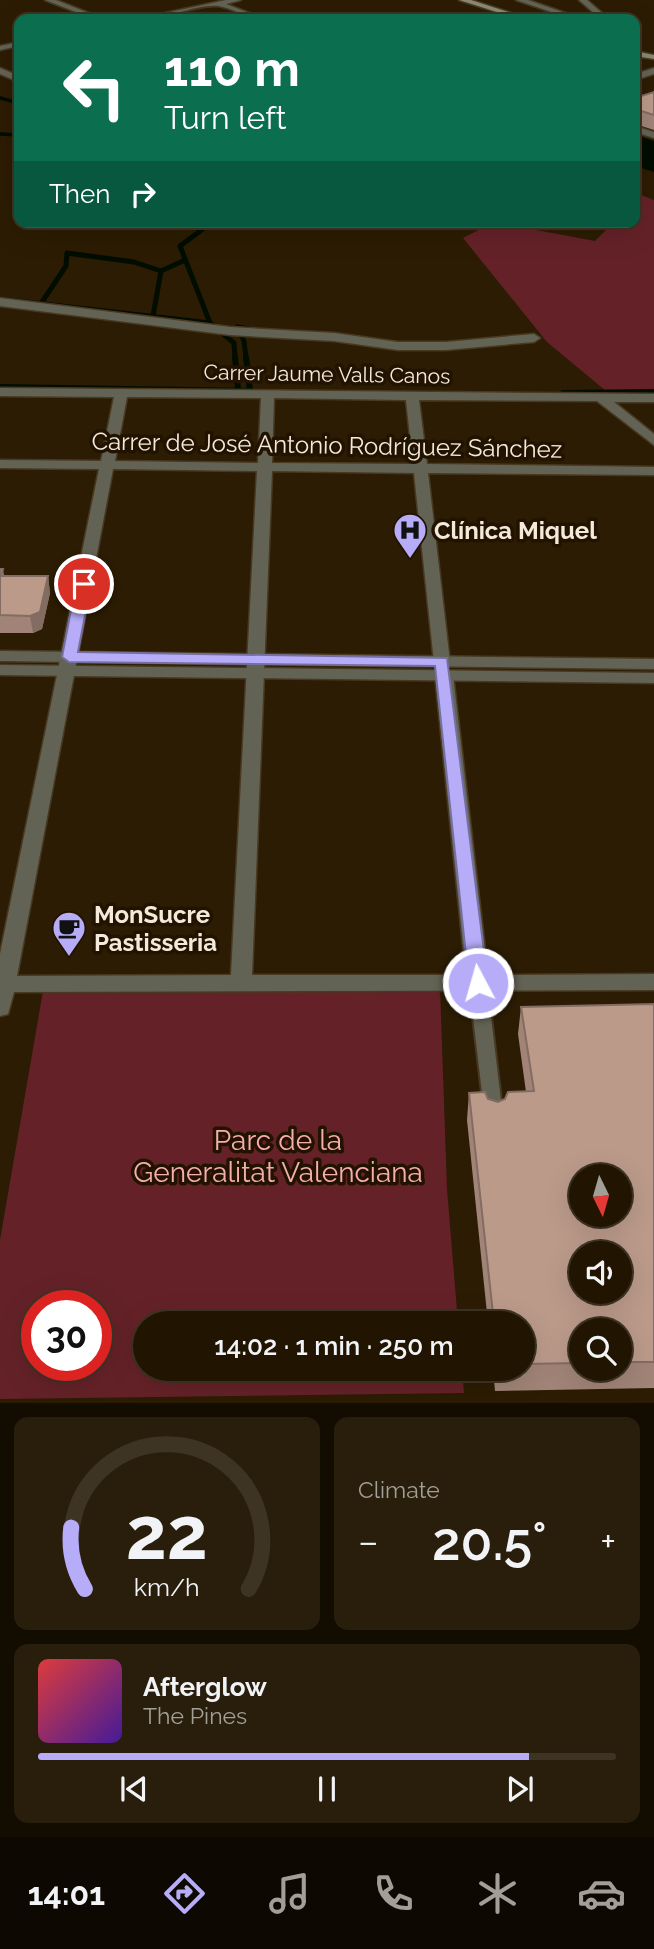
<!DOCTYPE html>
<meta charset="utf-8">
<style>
body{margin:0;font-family:Raleway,sans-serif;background:#291e0c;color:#f1f3f6;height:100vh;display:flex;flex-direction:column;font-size:26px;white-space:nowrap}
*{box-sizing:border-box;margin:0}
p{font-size:23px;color:#a29f99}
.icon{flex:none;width:38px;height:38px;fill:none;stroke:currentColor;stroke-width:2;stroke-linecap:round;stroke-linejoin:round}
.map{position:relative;height:1403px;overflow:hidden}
.drawer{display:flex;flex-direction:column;gap:14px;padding:14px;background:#120c01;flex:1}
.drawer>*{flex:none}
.guide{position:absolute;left:14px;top:14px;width:626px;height:214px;border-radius:14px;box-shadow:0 7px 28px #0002,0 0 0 2px #3e3424;background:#0b6e4f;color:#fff;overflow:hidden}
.needle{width:46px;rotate:175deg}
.fabs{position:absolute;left:569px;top:1164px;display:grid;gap:14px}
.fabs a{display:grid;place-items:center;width:63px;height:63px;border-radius:50%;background:#211502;box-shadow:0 7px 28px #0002,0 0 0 2px #3e3424;font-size:35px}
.speed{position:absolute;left:21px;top:1290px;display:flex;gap:14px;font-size:35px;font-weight:700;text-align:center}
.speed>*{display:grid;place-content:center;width:91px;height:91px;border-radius:50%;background:#211502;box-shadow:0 7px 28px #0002,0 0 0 2px #3e3424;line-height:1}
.speed .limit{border:10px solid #d22;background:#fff;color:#111}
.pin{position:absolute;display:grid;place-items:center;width:60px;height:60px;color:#fff;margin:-30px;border:4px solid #fff;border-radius:50%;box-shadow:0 2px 7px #0007}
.me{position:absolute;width:77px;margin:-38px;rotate:354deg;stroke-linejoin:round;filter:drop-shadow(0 0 5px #0008)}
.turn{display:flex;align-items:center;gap:24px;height:147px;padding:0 35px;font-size:32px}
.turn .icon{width:91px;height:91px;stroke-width:2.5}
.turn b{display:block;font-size:49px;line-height:60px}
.then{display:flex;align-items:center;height:66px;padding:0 35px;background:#0003;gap:14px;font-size:26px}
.big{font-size:52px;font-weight:600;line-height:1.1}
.drawer .tile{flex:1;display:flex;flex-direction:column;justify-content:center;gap:10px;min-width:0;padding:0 24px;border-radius:14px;background:#291e0c}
.drawer .dial{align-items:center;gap:0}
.dial svg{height:182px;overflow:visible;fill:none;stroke:#3e3424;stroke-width:7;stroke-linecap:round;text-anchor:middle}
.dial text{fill:#f1f3f6;stroke:none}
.song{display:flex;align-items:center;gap:21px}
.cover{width:84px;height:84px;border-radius:10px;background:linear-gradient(135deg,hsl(0 70% 55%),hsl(260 70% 35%))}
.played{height:7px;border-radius:4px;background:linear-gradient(90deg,#b6acf8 85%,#3e3424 85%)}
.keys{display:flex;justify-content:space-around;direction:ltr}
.heat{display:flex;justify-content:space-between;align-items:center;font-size:38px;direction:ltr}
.drawer .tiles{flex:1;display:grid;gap:14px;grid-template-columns:1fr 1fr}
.tile:last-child{grid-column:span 2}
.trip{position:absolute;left:133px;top:1311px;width:402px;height:70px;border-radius:35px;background:#211502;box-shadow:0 7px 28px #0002,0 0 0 2px #3e3424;font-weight:600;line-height:70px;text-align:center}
.tab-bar{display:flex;height:112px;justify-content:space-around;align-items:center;background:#0d0801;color:#a29f99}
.tab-bar .icon{width:49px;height:49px}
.tab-bar .selected{color:#b6acf8}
.tab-bar b{font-size:32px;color:#f1f3f6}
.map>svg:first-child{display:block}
.green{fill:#642228;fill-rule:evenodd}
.water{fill:#020d00}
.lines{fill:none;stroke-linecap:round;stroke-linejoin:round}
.stream-far2{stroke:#020d00;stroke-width:3.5}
.stream-far1{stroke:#020d00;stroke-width:5}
.stream{stroke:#020d00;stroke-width:6}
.service-casing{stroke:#483921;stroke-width:4}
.minor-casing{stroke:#483921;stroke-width:3}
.tertiary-casing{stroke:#483921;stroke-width:3}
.secondary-casing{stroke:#483921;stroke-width:3}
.service{fill:#636355;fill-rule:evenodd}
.minor{fill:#636355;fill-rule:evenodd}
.tertiary{fill:#636355;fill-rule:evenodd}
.secondary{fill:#898974;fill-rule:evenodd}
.wall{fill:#a18477;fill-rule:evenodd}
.shaded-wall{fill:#836c61}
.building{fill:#bb9a8a;stroke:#836c61;stroke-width:2;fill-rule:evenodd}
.route{fill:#b6acf8;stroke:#7670a1;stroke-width:2}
.labels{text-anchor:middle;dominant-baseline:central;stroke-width:7;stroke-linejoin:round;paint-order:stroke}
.far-street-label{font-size:21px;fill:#f4eadb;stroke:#221300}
.street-label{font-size:24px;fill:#f4eadb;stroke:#221300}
.poi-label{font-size:24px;font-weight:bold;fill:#f4eadb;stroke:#221300;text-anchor:start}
.near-park-label{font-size:28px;fill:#f7acad;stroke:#221300}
</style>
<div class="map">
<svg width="654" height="1403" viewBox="0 0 654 1403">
<rect width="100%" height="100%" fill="#2c1c03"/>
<!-- green -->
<g class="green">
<polygon points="635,193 654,200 654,392 606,391 547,342 463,238 494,222 595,241 614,222 635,222"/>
<path d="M440,988l7,201 11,134h-313v45l317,1 2,24 -464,6v-159l43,-249zM37,1306h59v59h-59z"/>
</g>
<!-- water -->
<polygon class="water" points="635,135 654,141 654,172 635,166"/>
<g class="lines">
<!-- stream-far2 -->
<g class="stream-far2">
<polyline points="0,98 19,103"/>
<polyline points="0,134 19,135"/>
</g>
<!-- stream-far1 -->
<g class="stream-far1">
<polyline points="0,299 210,323 234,343 235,358"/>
<polyline points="42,302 66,266 67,253 134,262 161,271"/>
<polyline points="153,316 161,271 185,260"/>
<polyline points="210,323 180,246 212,222"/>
<polyline points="246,358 244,341 237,327 249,329"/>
</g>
<!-- stream -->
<g class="stream">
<polyline points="235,357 238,390"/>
<polyline points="246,357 250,391"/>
<polyline points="0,387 252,391"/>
<polyline points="563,393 654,392"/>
</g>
<defs>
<polygon id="service" points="478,977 484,978 487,983 503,1118 501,1123 494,1126 487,1123 485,1118 469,983 472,978"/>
<g id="minor">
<polygon points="45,0 56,0 104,19 94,19"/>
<path d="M226,0h15l-15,4 39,15c-17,1 -31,-11 -47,-13 -21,-2 -55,14 -81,13z"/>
<polygon points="516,0 528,0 583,19 572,19"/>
<polygon points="579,0 587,0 609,19 601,19"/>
<polygon points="19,42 19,46 0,50 0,46"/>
<polygon points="0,68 19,76 19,82 0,74"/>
<polygon points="654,68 654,74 635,80 635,74"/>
<polygon points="635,126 654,132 654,138 635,132"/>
<polygon points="0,298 230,327 334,333 398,342 446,342 534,334 540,338 534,342 446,350 398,350 334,341 230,335 0,306"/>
<path d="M0,388l654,6v8h-40l40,32v11l-57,-44 -178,-1 8,64 227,3v8l-226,-2 22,189 -8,5 -8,-5 -20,-189 -142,-2 -20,504h214l-31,-300 9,-5 9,5 35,300 166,-1v16l-640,2 -6,22 -8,2v-62l99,-485 -99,-1v-8l101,1 13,-64 -114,-1zM127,397l134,1 -3,65 -143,-2zM274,398l132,2 7,64 -141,-1zM113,469l144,2 -26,504 -214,1z"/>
</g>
<g id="tertiary">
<polygon points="0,651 654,659 654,669 0,661"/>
<polygon points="0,665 654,673 654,683 0,675"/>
</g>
<g id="secondary">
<polygon points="459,0 471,0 530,19 519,19"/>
<polygon points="635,51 654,55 654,59 635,56"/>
</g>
</defs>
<!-- service casing -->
<use href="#service" class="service-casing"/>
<!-- minor casing -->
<use href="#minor" class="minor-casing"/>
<!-- tertiary casing -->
<use href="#tertiary" class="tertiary-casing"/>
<!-- secondary casing -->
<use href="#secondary" class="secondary-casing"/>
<!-- service -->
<use href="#service" class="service"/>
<!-- minor -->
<use href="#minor" class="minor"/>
<!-- tertiary -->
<use href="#tertiary" class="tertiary"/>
<!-- secondary -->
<use href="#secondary" class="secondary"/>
</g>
<!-- wall -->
<g class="wall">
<polygon points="654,92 654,130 635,124 635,98"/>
<polygon points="0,569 3,569 4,576 48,576 50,593 42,629 33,633 0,633"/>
<path d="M654,1004v384l-159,3 -2,-23h30v-45h-35l-21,-203 2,-27 29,9 28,-10 -8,-58 3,-27zM581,1330h39v38h-39z"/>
</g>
<!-- shaded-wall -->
<polygon class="shaded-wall" points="48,576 50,593 42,629 33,633 30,616"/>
<!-- building -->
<g class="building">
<polygon points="654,92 654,115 635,109 635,98"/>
<polygon points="0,569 3,569 1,576 48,576 40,612 30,616 0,615"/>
<path d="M654,1004v358h-34v-32h-39v33l-58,1v-41h-29l-25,-230 16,-1 3,7 10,3 7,-3 3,-7 26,-1 -13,-84zM581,1176h39v38h-39zM581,1253h39v39h-39z"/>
</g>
<!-- route -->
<polygon class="route" points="84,580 91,584 78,652 447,658 488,983 485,988 472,988 469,983 435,666 69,662 62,657 76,584"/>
<!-- icons -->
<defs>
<symbol id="hospital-pin" viewBox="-11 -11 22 30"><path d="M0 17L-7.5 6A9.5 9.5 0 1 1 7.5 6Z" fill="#b6acf8" stroke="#221300"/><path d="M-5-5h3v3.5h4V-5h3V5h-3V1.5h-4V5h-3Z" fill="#111"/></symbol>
<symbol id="cafe-pin" viewBox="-11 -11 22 30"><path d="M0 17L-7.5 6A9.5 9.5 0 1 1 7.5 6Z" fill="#b6acf8" stroke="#221300"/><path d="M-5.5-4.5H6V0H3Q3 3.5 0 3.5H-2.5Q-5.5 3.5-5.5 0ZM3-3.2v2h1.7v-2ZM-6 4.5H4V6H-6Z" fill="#111"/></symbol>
</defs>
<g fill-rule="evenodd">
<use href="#hospital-pin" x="391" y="511" width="38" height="52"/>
<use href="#cafe-pin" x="50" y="909" width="38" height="52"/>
</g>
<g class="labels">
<!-- far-street labels -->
<g class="far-street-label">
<text transform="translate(327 374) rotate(1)">Carrer Jaume Valls Canos</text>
</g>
<!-- street labels -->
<g class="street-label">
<text transform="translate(327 445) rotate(1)">Carrer de José Antonio Rodríguez Sánchez</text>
</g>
<!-- poi labels -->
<g class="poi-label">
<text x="434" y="530">Clínica Miquel</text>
<text x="94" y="914">MonSucre<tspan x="94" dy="28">Pastisseria</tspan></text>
</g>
<!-- near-park labels -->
<g class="near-park-label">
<text x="278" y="1140">Parc de la<tspan x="278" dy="32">Generalitat Valenciana</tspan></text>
</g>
</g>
</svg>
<div class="fabs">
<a><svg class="needle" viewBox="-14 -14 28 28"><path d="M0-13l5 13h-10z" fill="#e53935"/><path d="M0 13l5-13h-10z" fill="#a29f99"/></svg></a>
<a><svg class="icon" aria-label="sound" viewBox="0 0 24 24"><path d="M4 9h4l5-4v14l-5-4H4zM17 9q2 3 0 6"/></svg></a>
<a><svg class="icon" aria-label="search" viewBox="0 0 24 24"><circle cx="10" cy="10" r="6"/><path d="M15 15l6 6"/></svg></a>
</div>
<div class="speed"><div class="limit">30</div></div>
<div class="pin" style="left:84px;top:584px;background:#d93025"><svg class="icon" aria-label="arrive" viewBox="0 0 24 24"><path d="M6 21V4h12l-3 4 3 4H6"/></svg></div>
<svg class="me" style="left:478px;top:983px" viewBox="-20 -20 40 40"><circle r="17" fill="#b6acf8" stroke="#fff" stroke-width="3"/><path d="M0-11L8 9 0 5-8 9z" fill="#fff"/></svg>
<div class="trip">14:02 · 1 min · 250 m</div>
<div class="guide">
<div class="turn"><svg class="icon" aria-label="left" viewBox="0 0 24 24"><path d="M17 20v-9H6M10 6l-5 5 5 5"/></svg><div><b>110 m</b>Turn left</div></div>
<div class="then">Then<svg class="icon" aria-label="right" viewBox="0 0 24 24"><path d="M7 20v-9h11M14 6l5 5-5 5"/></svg></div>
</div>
</div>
<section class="drawer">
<div class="tiles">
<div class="tile dial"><svg viewBox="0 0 100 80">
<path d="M14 69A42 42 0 1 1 86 69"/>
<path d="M14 69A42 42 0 0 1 8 42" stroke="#b6acf8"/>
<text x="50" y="56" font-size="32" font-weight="700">22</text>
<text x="50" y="72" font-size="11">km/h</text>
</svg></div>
<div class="tile"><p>Climate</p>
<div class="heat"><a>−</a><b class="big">20.5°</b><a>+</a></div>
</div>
<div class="tile">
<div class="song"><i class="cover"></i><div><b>Afterglow</b><p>The Pines</p></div></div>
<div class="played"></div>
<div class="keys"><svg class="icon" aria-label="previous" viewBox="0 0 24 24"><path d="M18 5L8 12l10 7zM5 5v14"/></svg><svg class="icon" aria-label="pause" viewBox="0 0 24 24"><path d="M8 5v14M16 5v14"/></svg><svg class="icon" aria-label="next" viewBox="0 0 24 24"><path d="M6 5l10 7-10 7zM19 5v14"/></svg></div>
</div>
</div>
</section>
<nav class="tab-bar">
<b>14:01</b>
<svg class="icon selected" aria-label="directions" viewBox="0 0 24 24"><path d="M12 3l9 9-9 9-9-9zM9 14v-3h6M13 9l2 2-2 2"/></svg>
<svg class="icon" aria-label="music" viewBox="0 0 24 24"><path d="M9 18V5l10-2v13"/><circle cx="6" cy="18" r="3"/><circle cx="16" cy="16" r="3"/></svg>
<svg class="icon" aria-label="phone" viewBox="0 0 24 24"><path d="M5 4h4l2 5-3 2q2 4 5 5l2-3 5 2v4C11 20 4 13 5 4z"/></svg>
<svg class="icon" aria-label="climate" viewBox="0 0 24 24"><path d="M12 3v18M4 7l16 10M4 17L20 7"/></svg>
<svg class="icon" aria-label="car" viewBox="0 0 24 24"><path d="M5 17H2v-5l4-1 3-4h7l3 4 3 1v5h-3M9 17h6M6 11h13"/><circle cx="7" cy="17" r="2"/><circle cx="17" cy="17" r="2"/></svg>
</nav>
